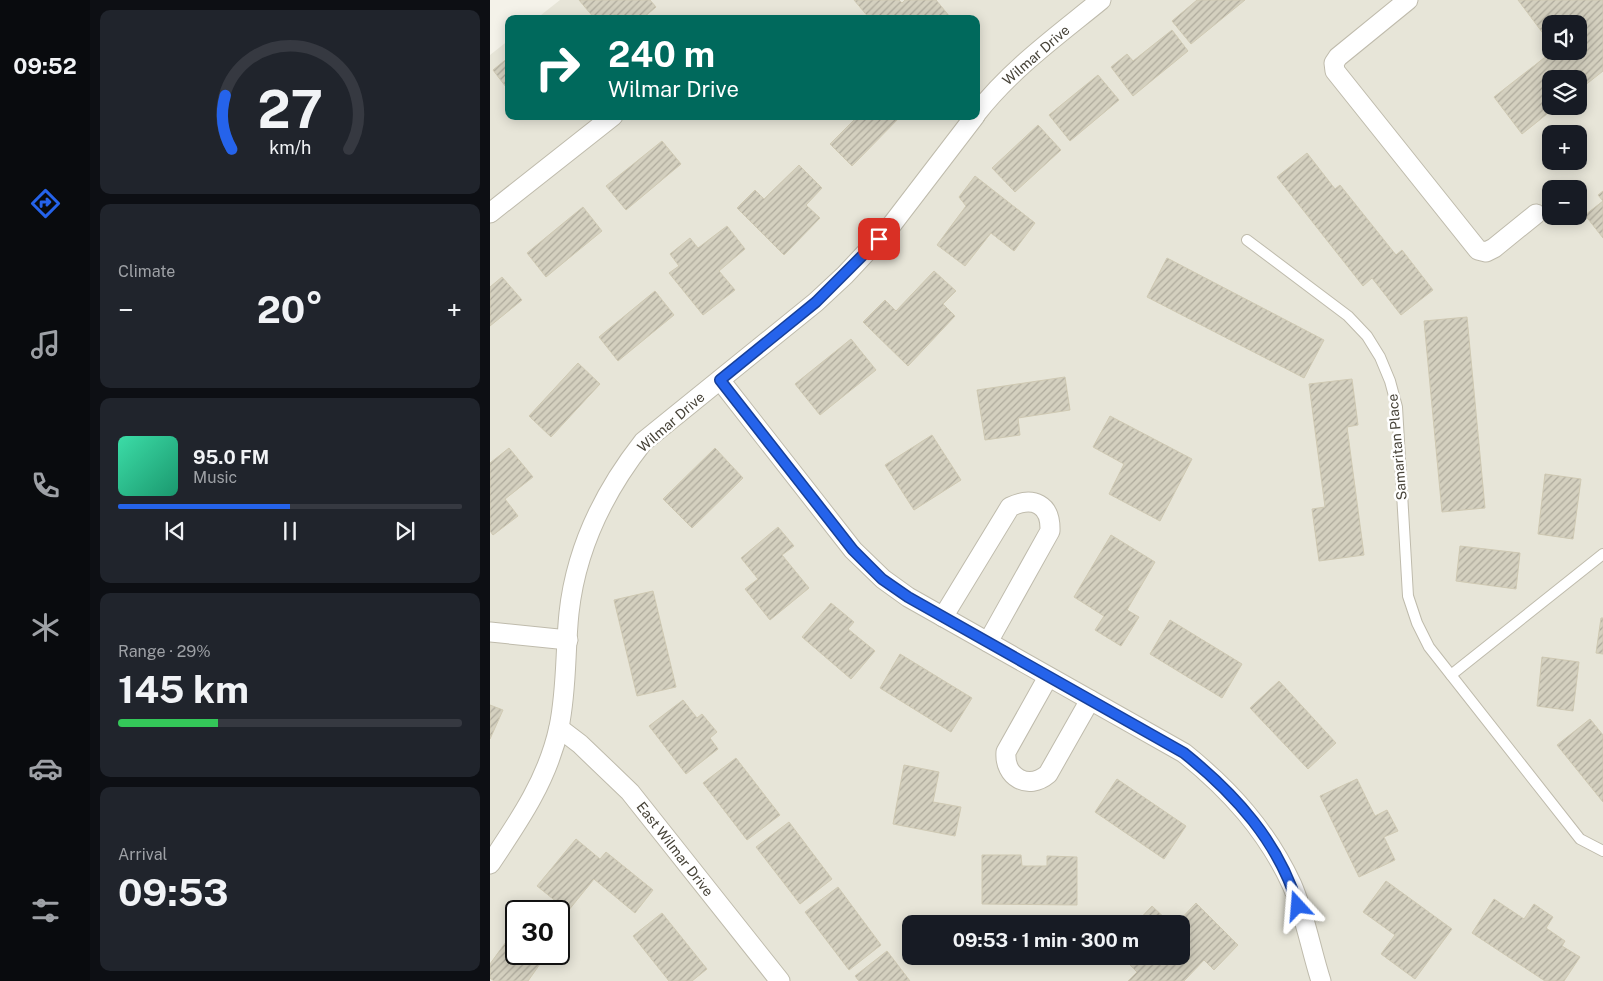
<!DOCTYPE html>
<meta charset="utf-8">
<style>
body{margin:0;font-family:"Public Sans",sans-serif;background:#20242c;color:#f1f3f6;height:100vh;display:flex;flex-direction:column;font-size:19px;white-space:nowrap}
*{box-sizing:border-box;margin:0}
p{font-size:16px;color:#9ea1a6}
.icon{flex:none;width:28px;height:28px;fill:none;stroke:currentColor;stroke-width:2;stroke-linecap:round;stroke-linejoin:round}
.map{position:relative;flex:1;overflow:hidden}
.drawer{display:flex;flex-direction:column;gap:10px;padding:10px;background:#0d0f14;width:400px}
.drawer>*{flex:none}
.banner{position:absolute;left:15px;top:15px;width:475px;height:105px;border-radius:10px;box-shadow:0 2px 12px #0003;background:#00695c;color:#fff;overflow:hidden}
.controls{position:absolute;left:1052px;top:15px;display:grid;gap:10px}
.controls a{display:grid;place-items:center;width:45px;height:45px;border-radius:10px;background:#171b24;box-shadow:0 2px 12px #0003;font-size:25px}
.speed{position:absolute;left:15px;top:900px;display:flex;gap:10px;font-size:25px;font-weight:700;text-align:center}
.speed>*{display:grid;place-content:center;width:65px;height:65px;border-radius:50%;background:#171b24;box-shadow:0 2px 12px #0003;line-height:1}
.speed .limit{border:2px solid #111;border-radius:8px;background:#fff;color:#111}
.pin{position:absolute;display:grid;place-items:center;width:42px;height:42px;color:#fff;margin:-21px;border-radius:10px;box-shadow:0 2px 8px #0006}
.me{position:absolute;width:55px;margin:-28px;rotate:341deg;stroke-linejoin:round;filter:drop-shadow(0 0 4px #0008)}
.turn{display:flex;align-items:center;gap:18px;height:105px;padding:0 20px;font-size:22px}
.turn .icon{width:65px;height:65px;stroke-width:2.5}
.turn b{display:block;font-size:35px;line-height:42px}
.big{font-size:38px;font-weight:700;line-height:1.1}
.drawer .card{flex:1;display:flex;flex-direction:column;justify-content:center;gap:8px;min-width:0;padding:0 18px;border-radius:10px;background:#20242c}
.drawer .dial{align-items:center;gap:0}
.dial svg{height:130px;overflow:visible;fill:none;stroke:#363941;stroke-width:7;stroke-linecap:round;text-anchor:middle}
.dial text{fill:#f1f3f6;stroke:none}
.song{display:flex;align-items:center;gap:15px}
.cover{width:60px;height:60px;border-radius:8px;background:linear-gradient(135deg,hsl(160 70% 55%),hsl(160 70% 35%))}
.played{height:5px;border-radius:2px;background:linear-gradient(90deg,#2563eb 50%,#363941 50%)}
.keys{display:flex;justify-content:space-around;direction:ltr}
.heat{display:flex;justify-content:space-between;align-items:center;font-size:28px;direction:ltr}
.charge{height:8px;border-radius:4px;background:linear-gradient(90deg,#34c759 29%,#363941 0)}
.trip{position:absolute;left:412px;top:915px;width:288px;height:50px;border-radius:10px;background:#171b24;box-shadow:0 2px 12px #0003;font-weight:700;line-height:50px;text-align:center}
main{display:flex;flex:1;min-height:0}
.tabs{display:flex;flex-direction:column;width:90px;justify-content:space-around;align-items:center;background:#090b0e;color:#9ea1a6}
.tabs .icon{width:35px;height:35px}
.tabs .active{color:#2563eb}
.tabs b{font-size:22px;color:#f1f3f6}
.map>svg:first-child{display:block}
.residential{fill:#e7e5d8;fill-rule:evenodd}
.building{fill:url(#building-hatch);stroke:#cfc9b3}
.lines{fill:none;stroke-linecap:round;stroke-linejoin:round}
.service-casing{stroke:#bfbbac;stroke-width:12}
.minor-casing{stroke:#bfbbac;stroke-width:21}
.service{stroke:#fff;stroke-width:10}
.minor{stroke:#fff;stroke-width:19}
.route-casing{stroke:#184099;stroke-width:12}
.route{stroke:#2563eb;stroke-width:9}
.labels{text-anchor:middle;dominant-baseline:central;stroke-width:5;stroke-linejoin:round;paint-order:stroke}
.street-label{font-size:14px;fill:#474338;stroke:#fff}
</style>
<main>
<nav class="tabs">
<b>09:52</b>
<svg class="icon active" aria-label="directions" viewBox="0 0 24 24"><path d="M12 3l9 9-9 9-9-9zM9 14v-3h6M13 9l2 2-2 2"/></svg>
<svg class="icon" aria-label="music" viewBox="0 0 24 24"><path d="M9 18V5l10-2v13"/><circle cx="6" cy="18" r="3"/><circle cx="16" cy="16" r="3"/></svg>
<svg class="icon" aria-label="phone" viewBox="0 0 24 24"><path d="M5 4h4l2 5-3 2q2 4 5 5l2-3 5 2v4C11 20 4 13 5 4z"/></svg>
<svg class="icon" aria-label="climate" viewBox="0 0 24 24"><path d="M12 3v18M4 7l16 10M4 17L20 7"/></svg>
<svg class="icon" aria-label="car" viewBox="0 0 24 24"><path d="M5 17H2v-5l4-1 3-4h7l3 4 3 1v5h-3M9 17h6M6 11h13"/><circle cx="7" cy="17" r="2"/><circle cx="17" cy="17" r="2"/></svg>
<svg class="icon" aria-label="filters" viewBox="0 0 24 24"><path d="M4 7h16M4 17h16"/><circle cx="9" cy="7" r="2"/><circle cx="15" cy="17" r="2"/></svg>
</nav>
<section class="drawer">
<div class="card dial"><svg viewBox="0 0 100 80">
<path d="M14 69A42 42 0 1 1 86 69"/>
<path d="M14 69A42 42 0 0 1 10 36" stroke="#2563eb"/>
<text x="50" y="56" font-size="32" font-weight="700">27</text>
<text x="50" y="72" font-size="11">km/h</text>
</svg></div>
<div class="card"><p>Climate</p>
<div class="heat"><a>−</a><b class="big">20°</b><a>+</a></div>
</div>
<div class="card">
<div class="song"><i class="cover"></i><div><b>95.0 FM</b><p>Music</p></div></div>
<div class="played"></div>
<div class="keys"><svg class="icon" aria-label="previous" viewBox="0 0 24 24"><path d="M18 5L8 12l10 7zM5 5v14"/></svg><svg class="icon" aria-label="pause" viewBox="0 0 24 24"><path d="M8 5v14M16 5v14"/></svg><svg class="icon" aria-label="next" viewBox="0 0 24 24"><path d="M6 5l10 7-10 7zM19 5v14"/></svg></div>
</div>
<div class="card"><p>Range · 29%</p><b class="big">145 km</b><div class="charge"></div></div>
<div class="card"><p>Arrival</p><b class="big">09:53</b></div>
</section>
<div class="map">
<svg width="1113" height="981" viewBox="0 0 1113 981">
<defs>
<pattern id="building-hatch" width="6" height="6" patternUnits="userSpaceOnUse" patternTransform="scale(1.25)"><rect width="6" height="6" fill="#d4d0bf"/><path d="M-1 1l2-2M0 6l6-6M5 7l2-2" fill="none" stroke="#aeaa9c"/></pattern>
</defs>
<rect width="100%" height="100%" fill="#f4f2e9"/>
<!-- residential -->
<path class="residential" d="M70,0h1043v981h-1113v-926l19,-15v76h467v-97h-440zM1061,24h28v27h-28zM1061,79h28v27h-28zM1061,134h28v27h-28zM1061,189h28v27h-28zM26,911h43v43h-43zM421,924h270v32h-270z"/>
<!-- building -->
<g class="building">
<polygon points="89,0 160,0 166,7 152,19 129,19 125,14 119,19 105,19"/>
<polygon points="364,0 409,0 412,3 415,0 446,0 460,17 380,19"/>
<polygon points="707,0 755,0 701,44 682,21"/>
<polygon points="1028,0 1113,0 1113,71 1089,90 1089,79 1061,79 1061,106 1067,106 1032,134 1004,97 1063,51 1089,51 1089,24 1061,24 1061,44"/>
<polygon points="682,30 698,51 643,96 621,67 637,54 643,61"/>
<polygon points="19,57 19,91 3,70"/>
<polygon points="608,75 629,100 580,141 559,115"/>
<polygon points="368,116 411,116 362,166 340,144"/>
<polygon points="548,125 571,150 525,192 502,168"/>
<polygon points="172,141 191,164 136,210 116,186"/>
<polygon points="817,153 845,189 850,185 906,255 912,250 943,290 911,315 882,278 873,286 787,177"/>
<polygon points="309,165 332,188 316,205 330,218 294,255 247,208 265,190 274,199"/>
<polygon points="485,176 545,223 524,251 501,233 475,266 447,245 476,206 469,197"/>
<polygon points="1113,191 1113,238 1095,215 1113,201 1108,195"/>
<polygon points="93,207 112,231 56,277 37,253"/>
<polygon points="237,226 255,249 229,271 245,290 213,315 179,273 189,266 180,254 200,238 208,248"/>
<polygon points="677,258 834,340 814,378 657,297"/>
<polygon points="444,271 466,291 453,304 465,316 418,366 373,322 395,300 406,311"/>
<polygon points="12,277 32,300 0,326 0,287"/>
<polygon points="165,291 184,315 128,361 109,337"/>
<polygon points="977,317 995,508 952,512 934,321"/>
<polygon points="361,339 386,370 330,415 305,384"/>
<polygon points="88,363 110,384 61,437 39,416"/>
<polygon points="575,377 580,410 528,418 530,435 495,440 487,390"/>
<polygon points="862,379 868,425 857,427 874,555 829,561 822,509 835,507 819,384"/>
<polygon points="620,416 702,459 670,521 619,494 634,464 603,447"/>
<polygon points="442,435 471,480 424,510 395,465"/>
<polygon points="19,448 43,477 15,499 28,516 3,535 0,531 0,463"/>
<polygon points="225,448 253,478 202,528 173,499"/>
<polygon points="1055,474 1091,479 1083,539 1048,534"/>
<polygon points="288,527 304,546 292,555 319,588 280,620 255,589 268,579 251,558"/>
<polygon points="621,535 665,562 637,610 649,617 631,646 605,630 614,616 584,597"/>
<polygon points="970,546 1030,553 1026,589 966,581"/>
<polygon points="163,591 186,687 147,696 124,600"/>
<polygon points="341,603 364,622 358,629 385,651 361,679 312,637"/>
<polygon points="1111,618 1113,618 1113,654 1106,653"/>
<polygon points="680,620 752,664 732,698 660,654"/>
<polygon points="410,654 482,698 461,732 390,688"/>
<polygon points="1052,657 1089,662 1083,711 1047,706"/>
<polygon points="789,681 846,743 818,769 760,708"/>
<polygon points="193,700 207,718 212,714 227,732 220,738 228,749 196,774 159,726"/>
<polygon points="0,705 13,710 0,739"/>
<polygon points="1100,719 1113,735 1113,802 1067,745"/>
<polygon points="246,758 290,815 257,840 213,783"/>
<polygon points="414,765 449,772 443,802 471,807 465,836 403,824"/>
<polygon points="627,779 696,826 674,859 605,812"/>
<polygon points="867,779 885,816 897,810 908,831 894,837 905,860 869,877 830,796"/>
<polygon points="299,822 342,879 310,904 266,847"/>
<polygon points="86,839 110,859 116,852 163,890 145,913 104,879 78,911 47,886"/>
<polygon points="492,855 531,855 532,866 557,866 557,856 587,857 587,905 492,904"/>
<polygon points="896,881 962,929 925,979 891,954 905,935 873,912"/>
<polygon points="348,887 391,945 359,970 315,912"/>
<polygon points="1004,899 1034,919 1044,904 1063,917 1056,928 1075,941 1072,946 1090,957 1074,981 1055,981 982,933"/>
<polygon points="706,903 748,945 724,970 714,960 694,981 638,981 647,972 631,956 691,956 691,924 686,924"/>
<polygon points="43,904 54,911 38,911"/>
<polygon points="662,906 681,924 645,924"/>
<polygon points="172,913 217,969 202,981 179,981 143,936"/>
<polygon points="69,922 77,927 69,938"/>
<polygon points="26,928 26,954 57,954 38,981 4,981 0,978 0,964"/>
<polygon points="397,951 420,981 369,981 365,976"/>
</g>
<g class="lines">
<defs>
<g id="service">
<polyline points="757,240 858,316 877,336 890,357 900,381 907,407 918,596 927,623 939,647 1090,839 1113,851"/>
<polyline points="961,675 1113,554"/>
</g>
<g id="minor">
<polyline points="918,0 848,57 844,63 845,71 988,250 996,252 1004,248 1046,214"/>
<path d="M486,114c35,-45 81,-78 125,-114"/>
<polyline points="0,213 123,116"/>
<path d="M230,380l133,170 30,29 25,18 276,156c46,37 83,78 108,132 13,30 19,65 29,96"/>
<path d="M453,617l67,-110c23,-11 41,-3 40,24l-62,111"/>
<polyline points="0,632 78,640"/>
<path d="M558,677l-42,75c-2,25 22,39 42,22l42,-74"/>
<polyline points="69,728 90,744 140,792 290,981"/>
<path d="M0,864c29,-43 58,-85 69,-137 8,-38 6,-76 10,-114 7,-65 34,-120 74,-171l173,-140 29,-27 45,-48 85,-111"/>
</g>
</defs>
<!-- service casing -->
<use href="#service" class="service-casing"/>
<!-- minor casing -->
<use href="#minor" class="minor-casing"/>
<!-- service -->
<use href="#service" class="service"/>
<!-- minor -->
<use href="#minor" class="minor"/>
</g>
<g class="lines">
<defs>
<path id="route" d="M389,239l-63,63 -96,78 133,170 29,29 26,18 276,156c51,41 95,89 114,153"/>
</defs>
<!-- route casing -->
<use href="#route" class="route-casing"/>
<!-- route -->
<use href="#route" class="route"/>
</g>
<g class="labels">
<!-- street labels -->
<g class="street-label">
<text transform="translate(546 55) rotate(-41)">Wilmar Drive</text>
<text transform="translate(181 422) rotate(-41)">Wilmar Drive</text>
<text transform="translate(907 447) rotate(-95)">Samaritan Place</text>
<text transform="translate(185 849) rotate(52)">East Wilmar Drive</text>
</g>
</g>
</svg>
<div class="controls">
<a><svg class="icon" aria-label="sound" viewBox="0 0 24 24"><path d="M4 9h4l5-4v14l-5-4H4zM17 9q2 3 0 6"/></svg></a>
<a><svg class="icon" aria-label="layers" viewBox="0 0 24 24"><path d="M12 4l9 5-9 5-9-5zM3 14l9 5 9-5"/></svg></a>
<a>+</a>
<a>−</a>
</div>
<div class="speed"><div class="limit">30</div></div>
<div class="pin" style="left:389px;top:239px;background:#d93025"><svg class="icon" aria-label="arrive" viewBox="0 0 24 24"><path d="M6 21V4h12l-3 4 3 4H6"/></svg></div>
<svg class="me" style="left:808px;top:906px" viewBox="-20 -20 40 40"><path d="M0-17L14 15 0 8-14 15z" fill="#2563eb" stroke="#fff" stroke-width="4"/></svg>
<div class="trip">09:53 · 1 min · 300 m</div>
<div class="banner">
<div class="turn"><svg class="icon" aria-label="right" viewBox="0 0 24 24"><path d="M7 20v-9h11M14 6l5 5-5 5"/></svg><div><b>240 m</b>Wilmar Drive</div></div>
</div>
</div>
</main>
